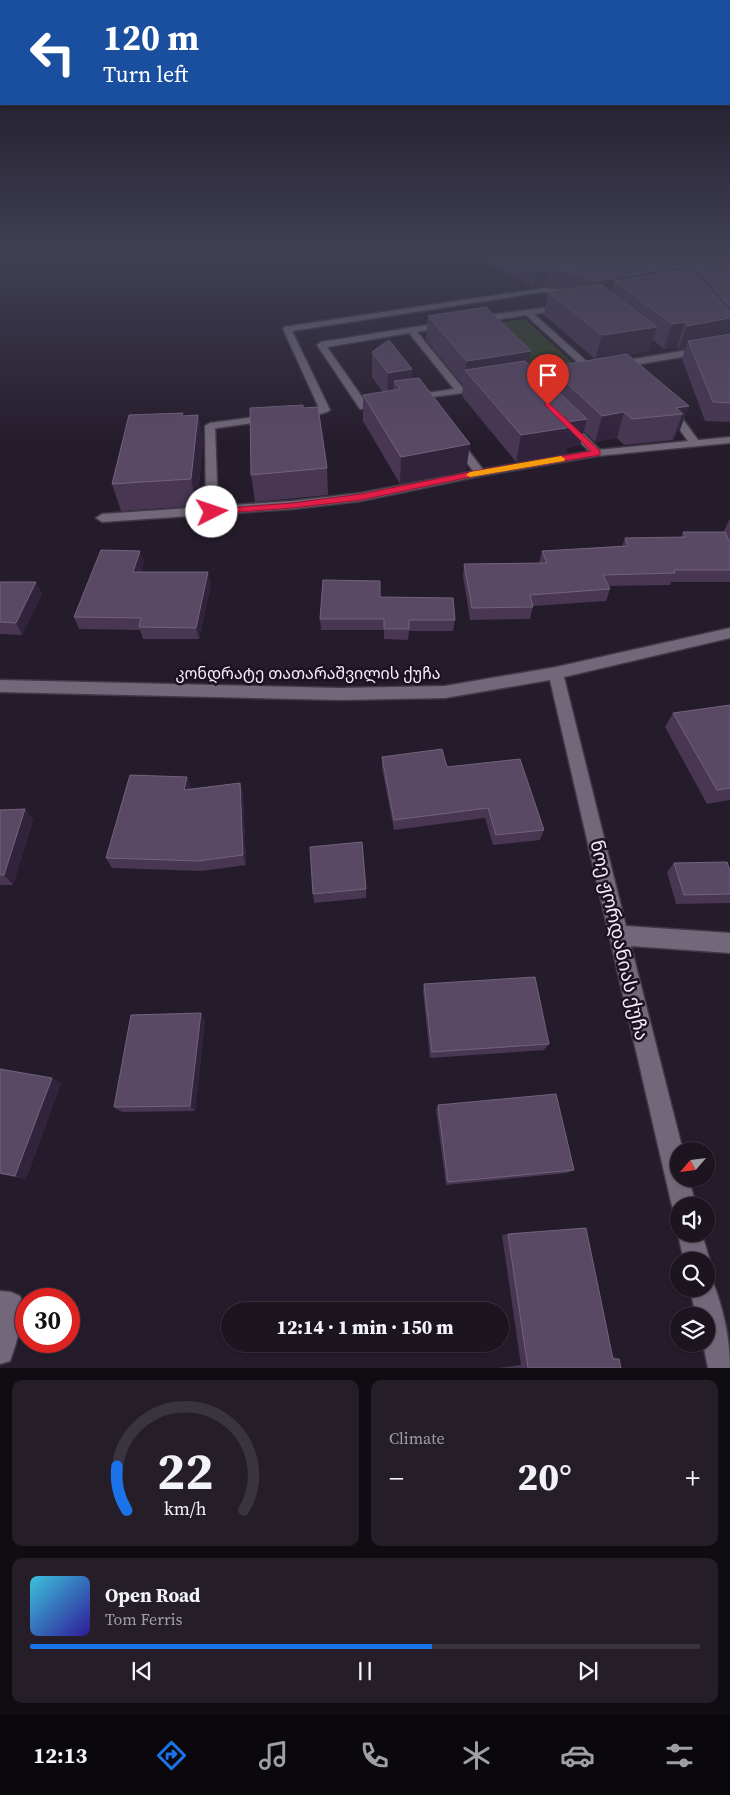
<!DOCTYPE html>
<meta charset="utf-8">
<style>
body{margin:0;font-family:"Source Serif 4","Noto Sans Georgian",serif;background:#251e29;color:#f1f3f6;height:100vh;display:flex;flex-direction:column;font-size:19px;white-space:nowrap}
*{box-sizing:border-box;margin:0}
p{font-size:16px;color:#a09fa5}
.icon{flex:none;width:28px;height:28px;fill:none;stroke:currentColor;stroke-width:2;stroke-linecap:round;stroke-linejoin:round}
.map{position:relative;height:1368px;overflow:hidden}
.sheet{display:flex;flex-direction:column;gap:12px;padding:12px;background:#0f0c12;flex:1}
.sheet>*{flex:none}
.guide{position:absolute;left:0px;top:0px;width:730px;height:105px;box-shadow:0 1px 4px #0004,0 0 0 1px #3a343e;background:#1a4fa0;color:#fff;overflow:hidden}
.needle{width:32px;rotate:242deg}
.buttons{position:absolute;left:670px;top:1142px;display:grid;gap:10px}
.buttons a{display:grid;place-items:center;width:45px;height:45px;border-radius:50%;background:#1c1520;box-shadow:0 1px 4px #0004,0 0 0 1px #3a343e;font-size:25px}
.speed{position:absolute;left:15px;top:1288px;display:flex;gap:10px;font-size:25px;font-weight:700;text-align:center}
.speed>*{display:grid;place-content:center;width:65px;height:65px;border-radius:50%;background:#1c1520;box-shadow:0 1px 4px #0004,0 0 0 1px #3a343e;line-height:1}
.speed .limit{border:8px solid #d22;background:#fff;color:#111}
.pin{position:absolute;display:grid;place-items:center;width:42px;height:42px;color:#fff;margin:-51px -21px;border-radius:50% 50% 50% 0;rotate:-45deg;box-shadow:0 0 5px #0007}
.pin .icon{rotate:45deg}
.me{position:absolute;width:55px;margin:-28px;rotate:86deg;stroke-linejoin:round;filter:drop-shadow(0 0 4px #0008)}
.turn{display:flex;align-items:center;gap:18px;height:105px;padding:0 20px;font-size:22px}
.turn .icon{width:65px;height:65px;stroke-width:2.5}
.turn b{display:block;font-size:35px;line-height:42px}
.big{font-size:38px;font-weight:800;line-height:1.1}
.sheet .widget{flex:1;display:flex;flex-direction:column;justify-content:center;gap:8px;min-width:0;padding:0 18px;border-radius:10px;background:#251e29}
.sheet .dial{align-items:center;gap:0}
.dial svg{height:130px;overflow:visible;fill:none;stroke:#3a343e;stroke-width:7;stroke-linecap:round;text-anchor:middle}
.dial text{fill:#f1f3f6;stroke:none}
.song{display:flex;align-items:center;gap:15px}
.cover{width:60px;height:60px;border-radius:8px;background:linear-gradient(135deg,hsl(190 70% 55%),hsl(250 70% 35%))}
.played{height:5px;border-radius:2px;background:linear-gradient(90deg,#1a73e8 60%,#3a343e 60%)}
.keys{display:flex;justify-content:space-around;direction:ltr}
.heat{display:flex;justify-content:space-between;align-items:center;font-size:28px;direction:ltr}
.sheet .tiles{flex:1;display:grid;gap:12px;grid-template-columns:1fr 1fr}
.widget:last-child{grid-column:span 2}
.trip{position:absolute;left:221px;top:1302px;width:288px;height:50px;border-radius:25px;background:#1c1520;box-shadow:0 1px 4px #0004,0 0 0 1px #3a343e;font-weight:800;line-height:50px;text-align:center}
.tabs{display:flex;height:80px;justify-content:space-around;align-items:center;background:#0b080d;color:#a09fa5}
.tabs .icon{width:35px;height:35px}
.tabs .active{color:#1a73e8}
.tabs b{font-size:22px;color:#f1f3f6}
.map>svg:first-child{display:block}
.green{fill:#334222}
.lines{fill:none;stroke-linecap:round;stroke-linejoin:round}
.service-casing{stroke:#403945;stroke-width:3}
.minor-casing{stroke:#403945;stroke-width:3}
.service{fill:#726879;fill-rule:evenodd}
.minor{fill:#726879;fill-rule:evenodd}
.wall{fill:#483653}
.shaded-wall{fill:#32233c}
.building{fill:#5a4965;stroke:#72637c}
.route{fill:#e11d48;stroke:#92132f}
.slow{fill:#f59e0b}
.labels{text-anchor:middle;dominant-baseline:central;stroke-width:5;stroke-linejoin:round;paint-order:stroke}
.street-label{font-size:16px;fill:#f3ecf7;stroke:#1c1321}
.near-street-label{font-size:19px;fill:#f3ecf7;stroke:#1c1321}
</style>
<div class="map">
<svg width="730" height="1368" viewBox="0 0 730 1368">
<rect width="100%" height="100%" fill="#251c2b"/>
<!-- green -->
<polygon class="green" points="525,319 573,363 533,370 487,324"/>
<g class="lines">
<defs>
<g id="service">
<polygon points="564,305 568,307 567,309 534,314 593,367 593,371 587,371 526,315 476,323 472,320 476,317"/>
<polygon points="446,322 449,323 449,327 417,332 463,388 485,386 485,390 409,400 408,398 413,395 454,389 409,333 327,347 367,404 381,401 386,404 381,407 360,409 317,345 321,342"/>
<polygon points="730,343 730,349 616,368 611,365 616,362"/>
<polygon points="670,406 674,407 698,440 699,442 698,444 690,444 665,409"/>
<polygon points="568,421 572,422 601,451 602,453 601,455 593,455 564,426 563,424"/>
<polygon points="210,423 215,426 218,511 212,515 206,511 205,426"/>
<polygon points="455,437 459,438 484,471 486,473 484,475 476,475 450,440"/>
</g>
<g id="minor">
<path d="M544,288l21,2 11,6 -4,2 -12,-4 -16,-2 -252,39 38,79c-7,5 -29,8 -36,3l5,-3 20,-2 -36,-79 1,-2z"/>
<polygon points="269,415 274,418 273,420 210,429 205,426 210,423"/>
<polygon points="730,437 730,443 597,456 480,476 361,501 292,509 102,522 96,518 102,514 292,501 361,493 480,470 597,450"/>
<polygon points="730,628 730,638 564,677 626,926 730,933 730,953 631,946 683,1151 679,1151 679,1179 689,1179 696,1206 679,1206 679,1216 675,1215 672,1206 550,680 445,698 340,700 0,692 0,680 340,688 445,686 556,667"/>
<polygon points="679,1231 679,1234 702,1234 710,1261 706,1269 706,1261 684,1261 678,1234"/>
<path d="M706,1277l6,3c11,27 18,58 18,88h-22l-5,-24h3v-28h-10l-6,-27h16z"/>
<path d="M0,1291l11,1 9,4c7,16 -4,48 -10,65l-10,3z"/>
</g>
</defs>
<!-- service casing -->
<use href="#service" class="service-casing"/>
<!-- minor casing -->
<use href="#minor" class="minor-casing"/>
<!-- service -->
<use href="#service" class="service"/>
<!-- minor -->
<use href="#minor" class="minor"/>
</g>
<!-- wall -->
<g class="wall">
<polygon points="490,253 730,253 730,333 729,332 728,334 730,334 730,422 705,421 682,359 685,349 678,350 677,347 664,349 653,340 649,351 628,355 689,406 679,432 677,432 674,440 624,445 617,438 595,442 584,431 580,445 567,448 565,454 516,462 462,396 463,385 426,340 428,316 531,351 528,364 537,372 540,358 562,365 595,359 544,315 548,292 566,289 544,286 534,288 489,263"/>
<polygon points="372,352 412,369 411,379 470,444 466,470 400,484 363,421 363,395 383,392 372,377"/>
<polygon points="303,408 327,468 328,495 255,502 251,475"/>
<polygon points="198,415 203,441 197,506 121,511 112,484 183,416"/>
<polygon points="729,520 730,520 730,542 724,531"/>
<polygon points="683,532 730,543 730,582 671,582 670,585 608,586 610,589 606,601 533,606 530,619 470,620 463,576 464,564 539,563 542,551 622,546 625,538 681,537"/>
<polygon points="144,562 141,572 211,584 199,639 143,639 140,630 79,629 74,617"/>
<polygon points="0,582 36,582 42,594 22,635 0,634"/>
<polygon points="380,597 455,620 453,631 409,631 408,640 384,639 384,630 321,630 320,619"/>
<polygon points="730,705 730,800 707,804 665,727 673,713"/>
<polygon points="382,757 447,767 544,830 540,840 493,845 485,818 394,830 382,768"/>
<polygon points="187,777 191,789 240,783 243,794 246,865 202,871 112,868 106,858"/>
<polygon points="25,809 33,820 13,885 0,885 0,810"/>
<polygon points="674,863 730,871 730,903 676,904 667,872"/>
<polygon points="366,889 366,898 314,903 313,894"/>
<polygon points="424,984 549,1044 544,1050 430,1058 423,991"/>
<polygon points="205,1020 195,1111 122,1112 114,1107"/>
<polygon points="0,1069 61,1083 26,1179 0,1174"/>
<polygon points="438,1105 574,1170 567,1173 446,1185 436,1110"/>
<polygon points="508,1234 613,1357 619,1359 621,1368 498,1368 521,1365 502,1235"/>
</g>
<!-- shaded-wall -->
<g class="shaded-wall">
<polygon points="684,266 679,283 614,281 611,295 588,299 592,282"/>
<polygon points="547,269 544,286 534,288 536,271"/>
<polygon points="730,318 730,330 725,342 688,341 685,349 678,350 687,326"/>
<polygon points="685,322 677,347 664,349 672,324"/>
<polygon points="657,327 649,351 595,360 602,335"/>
<polygon points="531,351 526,376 465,371 467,361"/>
<polygon points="412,369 411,395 400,389 394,381 393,398 387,399 388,373"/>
<polygon points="689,406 679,432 677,432 674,440 672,441 682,415 676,408"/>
<polygon points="624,412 617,438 595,442 602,416"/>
<polygon points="198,415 203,441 197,506 191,479"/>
<polygon points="587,419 580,445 567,448 565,454 516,462 521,435 567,422"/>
<polygon points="470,444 466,470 400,484 401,457"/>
<polygon points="140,551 144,562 137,584 133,572"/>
<polygon points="208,572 211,584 199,639 196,628"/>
<polygon points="36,582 42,594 22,635 16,623"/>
<polygon points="187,777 191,788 188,800 184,790"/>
<polygon points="240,783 243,794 246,865 243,855"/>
<polygon points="25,809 33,820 13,885 4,875"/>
<polygon points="201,1013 205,1020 195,1111 190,1106"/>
<polygon points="52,1078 61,1083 26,1179 15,1176"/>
</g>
<!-- building -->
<g class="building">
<polygon points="502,253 730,253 730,307 701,273 684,266 592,282 569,271 547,269 536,271"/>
<polygon points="685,269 695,274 730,312 730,318 687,326 685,322 672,324 614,281"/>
<polygon points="600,284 657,327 602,335 548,292"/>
<polygon points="486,307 531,351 467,361 428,316"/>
<polygon points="730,334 730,403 713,402 688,341"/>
<polygon points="389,340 412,369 388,373 372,352"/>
<polygon points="627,354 689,406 676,408 683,414 632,419 624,412 602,416 540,358 553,356 562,365"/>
<polygon points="525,361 587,419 567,422 572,427 521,435 465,370"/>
<polygon points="419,378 470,444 401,457 363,395 400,389 394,381"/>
<polygon points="303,405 303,408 318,407 327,468 251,475 250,408"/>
<polygon points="183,413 182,416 198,415 191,479 112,484 129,415"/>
<polygon points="683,532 725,532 730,543 730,570 674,570 675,573 603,575 610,589 530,595 533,607 472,608 464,564 547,563 542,551 628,546 625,538 686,537"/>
<polygon points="101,550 140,551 133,572 208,572 196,628 139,627 141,618 74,617"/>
<polygon points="323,580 380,581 380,597 453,598 455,620 409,620 409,629 384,629 384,619 320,619"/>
<polygon points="0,582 36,582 16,623 0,622"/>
<polygon points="730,705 730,788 717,790 673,713"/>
<polygon points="442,749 447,767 520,759 544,830 496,835 488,808 394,820 382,757"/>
<polygon points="130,775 187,777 184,790 240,783 243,855 198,861 106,858"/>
<polygon points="25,809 4,875 0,875 0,810"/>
<polygon points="362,842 366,889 313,894 310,847"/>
<polygon points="727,862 730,871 730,894 684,895 674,863"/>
<polygon points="535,977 549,1044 432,1052 424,984"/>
<polygon points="201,1013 190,1106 114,1107 131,1015"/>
<polygon points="0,1069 52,1078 15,1176 0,1173"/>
<polygon points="556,1094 574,1170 448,1182 438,1105"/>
<polygon points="586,1228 613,1359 619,1359 621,1368 528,1368 508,1234"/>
</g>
<!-- sky -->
<linearGradient id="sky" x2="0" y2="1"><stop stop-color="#140f18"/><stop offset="0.57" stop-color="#404055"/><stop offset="1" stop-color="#404055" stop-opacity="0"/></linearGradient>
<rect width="730" height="444" fill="url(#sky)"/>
<!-- route -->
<polygon class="route" points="548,402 600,451 600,455 480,475 361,500 292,508 212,514 207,512 212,509 292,503 361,494 480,470 591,451 546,406 544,405"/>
<!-- slow -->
<polygon class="slow" points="561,456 565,459 564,461 470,477 466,475 470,472"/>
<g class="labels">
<!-- street labels -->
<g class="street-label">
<text x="308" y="673">კონდრატე თათარაშვილის ქუჩა</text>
</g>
<!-- near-street labels -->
<g class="near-street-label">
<text transform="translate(620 940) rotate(77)">ნოე ჟორდანიას ქუჩა</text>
</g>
</g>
</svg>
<div class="buttons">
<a><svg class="needle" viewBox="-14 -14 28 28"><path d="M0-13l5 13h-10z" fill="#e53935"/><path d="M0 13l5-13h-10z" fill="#a09fa5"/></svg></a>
<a><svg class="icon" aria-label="sound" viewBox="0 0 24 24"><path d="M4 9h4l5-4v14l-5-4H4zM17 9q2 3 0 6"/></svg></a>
<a><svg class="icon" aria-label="search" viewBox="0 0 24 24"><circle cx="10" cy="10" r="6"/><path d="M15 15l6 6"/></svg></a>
<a><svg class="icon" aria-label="layers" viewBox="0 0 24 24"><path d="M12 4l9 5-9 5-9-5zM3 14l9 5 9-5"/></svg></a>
</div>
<div class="speed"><div class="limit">30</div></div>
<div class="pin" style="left:548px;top:405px;background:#d93025"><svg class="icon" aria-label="arrive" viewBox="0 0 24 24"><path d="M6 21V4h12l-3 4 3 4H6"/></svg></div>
<svg class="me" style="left:212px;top:512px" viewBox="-20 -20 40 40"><circle r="19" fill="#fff"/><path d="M0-13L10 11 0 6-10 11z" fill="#e11d48"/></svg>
<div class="trip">12:14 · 1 min · 150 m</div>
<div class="guide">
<div class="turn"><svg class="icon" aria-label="left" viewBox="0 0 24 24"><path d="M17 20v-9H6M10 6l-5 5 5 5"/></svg><div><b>120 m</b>Turn left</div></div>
</div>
</div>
<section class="sheet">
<div class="tiles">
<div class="widget dial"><svg viewBox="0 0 100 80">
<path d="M14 69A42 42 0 1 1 86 69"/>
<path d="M14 69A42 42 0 0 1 8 42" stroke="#1a73e8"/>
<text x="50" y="56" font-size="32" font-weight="700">22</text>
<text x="50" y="72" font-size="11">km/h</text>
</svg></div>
<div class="widget"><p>Climate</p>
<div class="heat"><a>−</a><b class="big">20°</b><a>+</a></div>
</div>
<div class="widget">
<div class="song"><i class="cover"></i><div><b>Open Road</b><p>Tom Ferris</p></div></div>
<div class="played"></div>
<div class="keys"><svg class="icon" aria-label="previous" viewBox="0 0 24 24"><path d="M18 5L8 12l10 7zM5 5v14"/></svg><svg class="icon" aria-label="pause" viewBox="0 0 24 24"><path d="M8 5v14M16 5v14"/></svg><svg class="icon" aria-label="next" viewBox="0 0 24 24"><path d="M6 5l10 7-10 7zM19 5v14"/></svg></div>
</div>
</div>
</section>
<nav class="tabs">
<b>12:13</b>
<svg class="icon active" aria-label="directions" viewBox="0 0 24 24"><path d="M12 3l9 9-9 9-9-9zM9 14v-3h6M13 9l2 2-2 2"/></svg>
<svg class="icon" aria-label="music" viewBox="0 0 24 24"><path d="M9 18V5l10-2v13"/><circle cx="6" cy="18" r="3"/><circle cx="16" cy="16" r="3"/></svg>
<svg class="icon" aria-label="phone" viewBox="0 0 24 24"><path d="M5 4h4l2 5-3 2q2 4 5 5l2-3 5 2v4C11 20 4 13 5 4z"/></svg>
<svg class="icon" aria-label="climate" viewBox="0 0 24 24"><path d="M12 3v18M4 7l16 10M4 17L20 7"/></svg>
<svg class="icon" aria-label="car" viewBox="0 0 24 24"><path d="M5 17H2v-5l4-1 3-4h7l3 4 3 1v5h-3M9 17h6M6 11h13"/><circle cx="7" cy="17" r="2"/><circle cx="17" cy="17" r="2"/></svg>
<svg class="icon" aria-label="filters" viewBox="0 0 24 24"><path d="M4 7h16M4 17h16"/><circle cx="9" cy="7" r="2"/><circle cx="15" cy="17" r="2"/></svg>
</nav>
